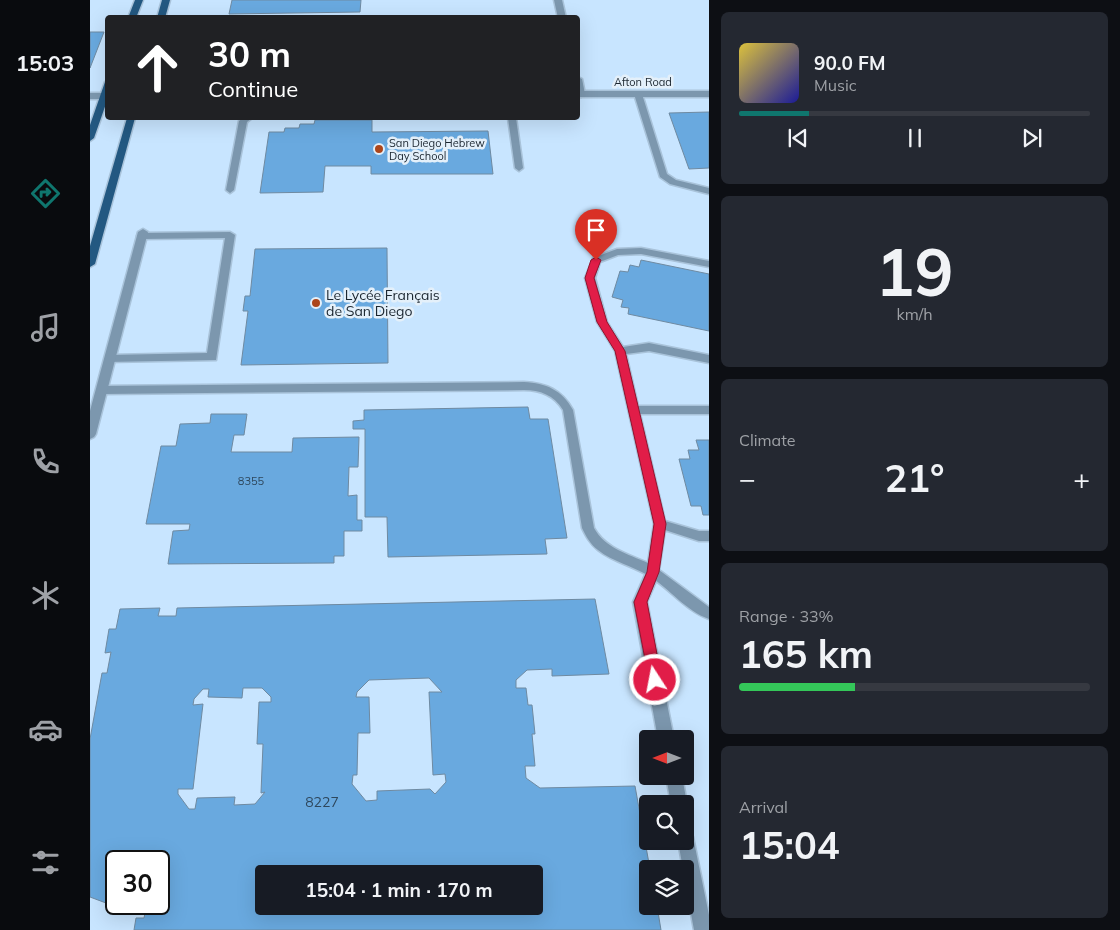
<!DOCTYPE html>
<meta charset="utf-8">
<style>
body{margin:0;font-family:Mulish,sans-serif;background:#242831;color:#f1f3f6;height:100vh;display:flex;flex-direction:column;font-size:19px;white-space:nowrap}
*{box-sizing:border-box;margin:0}
p{font-size:16px;color:#9ea1a6}
.icon{flex:none;width:28px;height:28px;fill:none;stroke:currentColor;stroke-width:2;stroke-linecap:round;stroke-linejoin:round}
.map{position:relative;flex:1;overflow:hidden}
.drawer{display:flex;flex-direction:column;gap:12px;padding:12px;background:#0d0f14;width:411px}
.drawer>*{flex:none}
.hud{position:absolute;left:15px;top:15px;width:475px;height:105px;border-radius:5px;box-shadow:0 5px 20px #0002;background:#202124;color:#fff;overflow:hidden}
.needle{width:32px;rotate:270deg}
.controls{position:absolute;left:549px;top:730px;display:grid;gap:10px}
.controls a{display:grid;place-items:center;width:55px;height:55px;border-radius:5px;background:#171b24;box-shadow:0 5px 20px #0002;font-size:25px}
.speed{position:absolute;left:15px;top:850px;display:flex;gap:10px;font-size:25px;font-weight:700;text-align:center}
.speed>*{display:grid;place-content:center;width:65px;height:65px;border-radius:50%;background:#171b24;box-shadow:0 5px 20px #0002;line-height:1}
.speed .limit{border:2px solid #111;border-radius:8px;background:#fff;color:#111}
.pin{position:absolute;display:grid;place-items:center;width:42px;height:42px;color:#fff;margin:-51px -21px;border-radius:50% 50% 50% 0;rotate:-45deg;box-shadow:0 0 5px #0007}
.pin .icon{rotate:45deg}
.me{position:absolute;width:55px;margin:-28px;rotate:349deg;stroke-linejoin:round;filter:drop-shadow(0 0 4px #0008)}
.turn{display:flex;align-items:center;gap:18px;height:105px;padding:0 20px;font-size:22px}
.turn .icon{width:65px;height:65px;stroke-width:2.5}
.turn b{display:block;font-size:35px;line-height:42px}
.big{font-size:38px;font-weight:700;line-height:1.1}
.drawer .widget{flex:1;display:flex;flex-direction:column;justify-content:center;gap:8px;min-width:0;padding:0 18px;border-radius:8px;background:#242831}
.drawer .dial{align-items:center;gap:0}
.dial b{font-size:65px;line-height:1}
.song{display:flex;align-items:center;gap:15px}
.cover{width:60px;height:60px;border-radius:8px;background:linear-gradient(135deg,hsl(50 70% 55%),hsl(240 70% 35%))}
.played{height:5px;border-radius:2px;background:linear-gradient(90deg,#0f766e 20%,#363941 20%)}
.keys{display:flex;justify-content:space-around;direction:ltr}
.heat{display:flex;justify-content:space-between;align-items:center;font-size:28px;direction:ltr}
.charge{height:8px;border-radius:4px;background:linear-gradient(90deg,#34c759 33%,#363941 0)}
.trip{position:absolute;left:165px;top:865px;width:288px;height:50px;border-radius:5px;background:#171b24;box-shadow:0 5px 20px #0002;font-weight:700;line-height:50px;text-align:center}
main{display:flex;flex:1;min-height:0}
.menu{display:flex;flex-direction:column;width:90px;justify-content:space-around;align-items:center;background:#090b0e;color:#9ea1a6}
.menu .icon{width:35px;height:35px}
.menu .on{color:#0f766e}
.menu b{font-size:22px;color:#f1f3f6}
.map>svg:first-child{display:block}
.building{fill:#69a9df;stroke:#6f8aa1;fill-rule:evenodd}
.lines{fill:none;stroke-linecap:round;stroke-linejoin:round}
.service-casing{stroke:#a9c3da;stroke-width:3}
.minor-casing{stroke:#a9c3da;stroke-width:3}
.tertiary-casing{stroke:#a9c3da;stroke-width:3}
.primary-casing{stroke:#a9c3da;stroke-width:3}
.service{fill:#7c97ae;fill-rule:evenodd}
.minor{fill:#7c97ae;fill-rule:evenodd}
.tertiary{fill:#7c97ae;fill-rule:evenodd}
.primary{fill:#235881;fill-rule:evenodd}
.route{fill:#e11d48;stroke:#92132f}
.poi-dot{fill:#ac461b;stroke:#e4f0fa;stroke-width:2}
.labels{text-anchor:middle;dominant-baseline:central;stroke-width:5;stroke-linejoin:round;paint-order:stroke}
.far-street-label{font-size:11px;fill:#1b2630;stroke:#e4f0fa}
.far-poi-label{font-size:11px;fill:#1b2630;stroke:#e4f0fa;text-anchor:start}
.number-label{font-size:11px;fill:#2e475c}
.poi-label{font-size:14px;fill:#1b2630;stroke:#e4f0fa;text-anchor:start}
.near-number-label{font-size:14px;fill:#2e475c}
</style>
<main>
<nav class="menu">
<b>15:03</b>
<svg class="icon on" aria-label="directions" viewBox="0 0 24 24"><path d="M12 3l9 9-9 9-9-9zM9 14v-3h6M13 9l2 2-2 2"/></svg>
<svg class="icon" aria-label="music" viewBox="0 0 24 24"><path d="M9 18V5l10-2v13"/><circle cx="6" cy="18" r="3"/><circle cx="16" cy="16" r="3"/></svg>
<svg class="icon" aria-label="phone" viewBox="0 0 24 24"><path d="M5 4h4l2 5-3 2q2 4 5 5l2-3 5 2v4C11 20 4 13 5 4z"/></svg>
<svg class="icon" aria-label="climate" viewBox="0 0 24 24"><path d="M12 3v18M4 7l16 10M4 17L20 7"/></svg>
<svg class="icon" aria-label="car" viewBox="0 0 24 24"><path d="M5 17H2v-5l4-1 3-4h7l3 4 3 1v5h-3M9 17h6M6 11h13"/><circle cx="7" cy="17" r="2"/><circle cx="17" cy="17" r="2"/></svg>
<svg class="icon" aria-label="filters" viewBox="0 0 24 24"><path d="M4 7h16M4 17h16"/><circle cx="9" cy="7" r="2"/><circle cx="15" cy="17" r="2"/></svg>
</nav>
<div class="map">
<svg width="619" height="930" viewBox="0 0 619 930">
<rect width="100%" height="100%" fill="#c8e5ff"/>
<!-- building -->
<g class="building">
<polygon points="142,0 271,0 270,12 139,14"/>
<polygon points="0,32 14,32 0,68"/>
<polygon points="619,112 619,168 599,169 579,113"/>
<polygon points="225,120 282,120 282,132 398,131 403,174 281,174 281,166 235,166 233,192 170,193 179,132 194,132 195,128 209,128 210,124 224,124"/>
<polygon points="297,248 298,363 151,365 158,311 153,311 155,296 160,296 165,249"/>
<polygon points="551,260 619,274 619,331 538,314 539,308 531,307 533,300 522,297 530,271 538,272 540,265 549,267"/>
<polygon points="438,407 440,419 458,419 477,538 455,539 457,554 298,557 297,517 275,517 275,429 263,429 263,421 274,420 274,410"/>
<polygon points="121,414 157,414 154,435 144,435 141,452 202,452 203,438 269,437 268,467 259,467 258,496 267,495 267,520 272,520 272,531 254,531 254,556 244,556 244,563 78,564 83,531 99,530 100,524 56,524 71,446 86,446 90,424 120,423"/>
<polygon points="606,440 619,440 619,515 613,515 611,506 601,506 589,459 600,459 598,450 609,450"/>
<path d="M505,599l14,75 -57,2v-7l-25,1 -11,10v8h10l2,17h4l3,29h-3l3,32h-10l1,12 14,10 95,-2 15,83h-2v37h9l4,24h-527l2,-12h8l2,-10 -5,-4h18v-43h-43v34h-6l-4,8 -16,-6v-158l12,-66h5l4,-21 -6,1 4,-24h7l4,-20 40,-1 -2,8h18l1,-8zM339,678l13,14h-13l4,83 12,-1 1,8 -11,12 -5,-5 -53,2v9l-11,1 -14,-17 1,-9h4l1,-42h12l-1,-36h-13l1,-5 12,-12zM153,688h19l9,9v5h-12l-2,42h6l-2,49 4,-1 -10,12 -21,1 1,-8 -38,1 -2,11h-6l-11,-15v-5h15l10,-85 -10,1 1,-6 9,-10h6l-1,8 34,1zM174,874h270v32h-270z"/>
</g>
<g class="lines">
<defs>
<g id="service">
<polygon points="545,92 552,94 577,174 586,180 619,188 619,194 580,184 570,177 544,94"/>
<polygon points="153,118 162,118 157,122 144,190 140,193 136,190 149,121"/>
<polygon points="418,118 426,118 433,168 429,171 425,168"/>
<polygon points="140,232 145,235 126,360 16,362 15,359 20,355 117,353 135,238 52,239 47,236 52,233"/>
<path d="M551,248l68,13v6l-68,-13 -23,1 -18,7 -5,16 12,44 16,25 26,-4 60,12v8l-60,-12 -23,3 12,52h71v8h-69l25,107 34,10h10v10h-10l-34,-11 -6,40 50,37v12c-23,-8 -39,-30 -60,-43 -16,-10 -36,-14 -51,-26 -8,-6 -12,-14 -16,-22l-19,-118c-9,-15 -23,-20 -39,-20l-422,4 -5,-4 5,-4 422,-4c22,1 38,8 49,28l21,118c11,20 34,26 54,35l6,-39 -39,-173 -18,-29 -12,-44 8,-20 24,-9z"/>
</g>
<g id="minor">
<polygon points="464,0 472,0 476,18 468,18"/>
<polygon points="488,77 492,79 495,94 491,97 488,95"/>
<polygon points="53,229 58,232 6,434 4,437 0,439 0,411 48,232"/>
<polygon points="563,566 568,568 570,572 557,602 584,739 568,739 543,602 558,568"/>
<polygon points="576,776 592,776 597,804 595,809 595,804 581,804"/>
<polygon points="595,829 601,831 603,837 619,915 619,930 604,930 595,881 595,869 593,869 588,841 595,841"/>
</g>
<g id="tertiary">
<rect x="488" y="91" width="131" height="6"/>
<rect x="0" y="93" width="18" height="6"/>
</g>
<g id="primary">
<polygon points="45,0 53,0 46,18 38,18"/>
<polygon points="72,0 80,0 75,18 67,18"/>
<polygon points="15,82 18,82 18,98 4,138 0,141 0,125"/>
<polygon points="37,118 45,118 5,264 0,267 0,246"/>
</g>
</defs>
<!-- service casing -->
<use href="#service" class="service-casing"/>
<!-- minor casing -->
<use href="#minor" class="minor-casing"/>
<!-- tertiary casing -->
<use href="#tertiary" class="tertiary-casing"/>
<!-- primary casing -->
<use href="#primary" class="primary-casing"/>
<!-- service -->
<use href="#service" class="service"/>
<!-- minor -->
<use href="#minor" class="minor"/>
<!-- tertiary -->
<use href="#tertiary" class="tertiary"/>
<!-- primary -->
<use href="#primary" class="primary"/>
</g>
<!-- route -->
<polygon class="route" points="506,257 511,260 504,278 517,322 535,351 576,524 569,572 557,602 572,680 570,685 565,686 560,685 559,680 544,602 557,572 564,524 525,351 507,322 495,278 501,260"/>
<!-- markers -->
<g class="poi-dot">
<circle cx="289" cy="149" r="5"/>
<circle cx="226" cy="303" r="5"/>
</g>
<g class="labels">
<!-- far-street labels -->
<g class="far-street-label">
<text x="553" y="82">Afton Road</text>
</g>
<!-- far-poi labels -->
<g class="far-poi-label">
<text x="299" y="143">San Diego Hebrew<tspan x="299" dy="13">Day School</tspan></text>
</g>
<!-- number labels -->
<g class="number-label">
<text x="161" y="481">8355</text>
</g>
<!-- poi labels -->
<g class="poi-label">
<text x="236" y="295">Le Lycée Français<tspan x="236" dy="16">de San Diego</tspan></text>
</g>
<!-- near-number labels -->
<g class="near-number-label">
<text x="232" y="802">8227</text>
</g>
</g>
</svg>
<div class="controls">
<a><svg class="needle" viewBox="-14 -14 28 28"><path d="M0-13l5 13h-10z" fill="#e53935"/><path d="M0 13l5-13h-10z" fill="#9ea1a6"/></svg></a>
<a><svg class="icon" aria-label="search" viewBox="0 0 24 24"><circle cx="10" cy="10" r="6"/><path d="M15 15l6 6"/></svg></a>
<a><svg class="icon" aria-label="layers" viewBox="0 0 24 24"><path d="M12 4l9 5-9 5-9-5zM3 14l9 5 9-5"/></svg></a>
</div>
<div class="speed"><div class="limit">30</div></div>
<div class="pin" style="left:506px;top:260px;background:#d93025"><svg class="icon" aria-label="arrive" viewBox="0 0 24 24"><path d="M6 21V4h12l-3 4 3 4H6"/></svg></div>
<svg class="me" style="left:565px;top:680px" viewBox="-20 -20 40 40"><circle r="17" fill="#e11d48" stroke="#fff" stroke-width="3"/><path d="M0-11L8 9 0 5-8 9z" fill="#fff"/></svg>
<div class="trip">15:04 · 1 min · 170 m</div>
<div class="hud">
<div class="turn"><svg class="icon" aria-label="ahead" viewBox="0 0 24 24"><path d="M12 20V5M6 11l6-6 6 6"/></svg><div><b>30 m</b>Continue</div></div>
</div>
</div>
<section class="drawer">
<div class="widget">
<div class="song"><i class="cover"></i><div><b>90.0 FM</b><p>Music</p></div></div>
<div class="played"></div>
<div class="keys"><svg class="icon" aria-label="previous" viewBox="0 0 24 24"><path d="M18 5L8 12l10 7zM5 5v14"/></svg><svg class="icon" aria-label="pause" viewBox="0 0 24 24"><path d="M8 5v14M16 5v14"/></svg><svg class="icon" aria-label="next" viewBox="0 0 24 24"><path d="M6 5l10 7-10 7zM19 5v14"/></svg></div>
</div>
<div class="widget dial"><b>19</b><p>km/h</p></div>
<div class="widget"><p>Climate</p>
<div class="heat"><a>−</a><b class="big">21°</b><a>+</a></div>
</div>
<div class="widget"><p>Range · 33%</p><b class="big">165 km</b><div class="charge"></div></div>
<div class="widget"><p>Arrival</p><b class="big">15:04</b></div>
</section>
</main>
